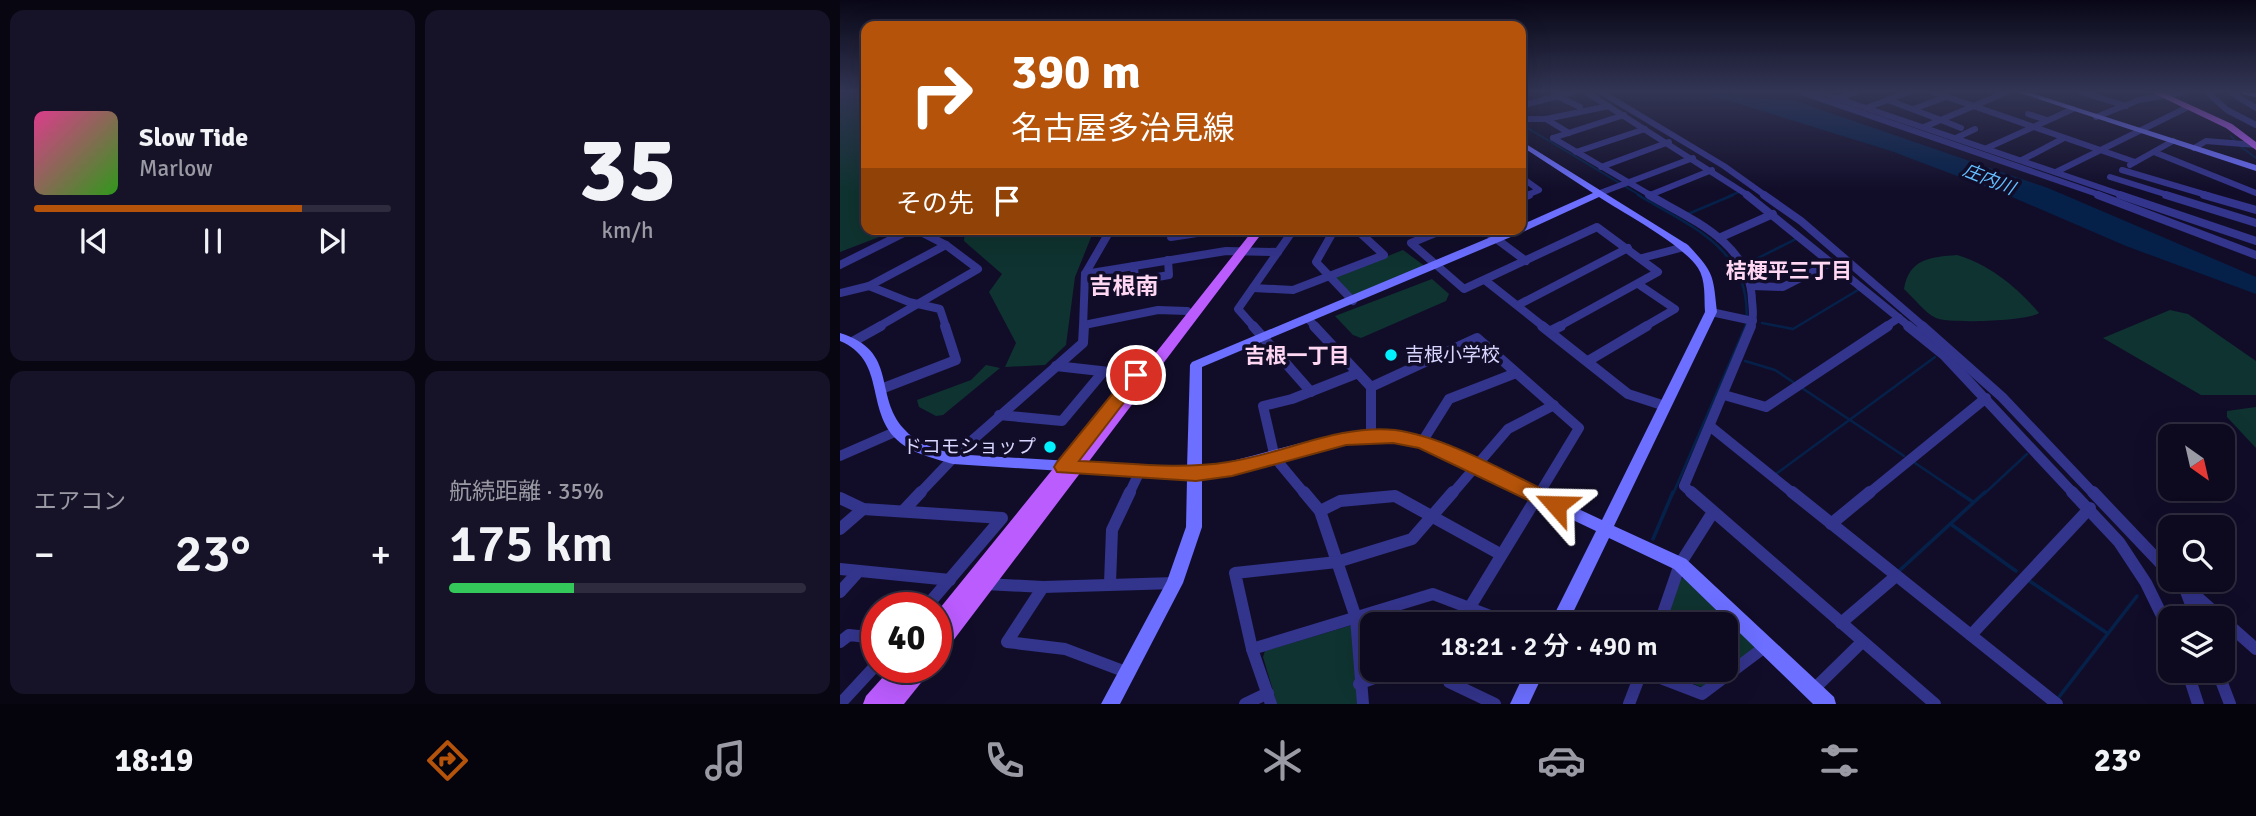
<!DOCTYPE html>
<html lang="ja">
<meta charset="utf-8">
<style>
body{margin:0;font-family:Signika,"Noto Sans JP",sans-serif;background:#161328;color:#f1f3f6;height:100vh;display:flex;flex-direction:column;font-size:26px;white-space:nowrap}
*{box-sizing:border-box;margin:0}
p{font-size:23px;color:#9a9aa4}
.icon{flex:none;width:38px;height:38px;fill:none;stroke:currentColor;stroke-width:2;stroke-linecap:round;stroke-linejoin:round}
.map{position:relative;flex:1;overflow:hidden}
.drawer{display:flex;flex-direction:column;gap:10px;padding:10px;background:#070611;width:840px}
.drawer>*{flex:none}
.hud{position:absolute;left:21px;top:21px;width:665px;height:214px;border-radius:14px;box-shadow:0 7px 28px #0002,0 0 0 2px #2d2b3d;background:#b45309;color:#fff;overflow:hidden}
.needle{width:46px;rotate:146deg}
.fabs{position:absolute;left:1318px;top:424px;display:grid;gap:14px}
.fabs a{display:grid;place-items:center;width:77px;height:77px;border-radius:14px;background:#0d0a1f;box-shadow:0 7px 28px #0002,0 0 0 2px #2d2b3d;font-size:35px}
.speed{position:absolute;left:21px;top:592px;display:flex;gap:14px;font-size:35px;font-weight:700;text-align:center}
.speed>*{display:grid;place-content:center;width:91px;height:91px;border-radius:50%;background:#0d0a1f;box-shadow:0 7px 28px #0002,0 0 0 2px #2d2b3d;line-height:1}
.speed .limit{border:10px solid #d22;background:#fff;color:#111}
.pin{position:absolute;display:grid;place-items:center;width:60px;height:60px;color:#fff;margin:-30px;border:4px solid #fff;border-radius:50%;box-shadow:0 2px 7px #0007}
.me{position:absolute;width:77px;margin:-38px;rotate:295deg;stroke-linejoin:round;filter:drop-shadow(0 0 5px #0008)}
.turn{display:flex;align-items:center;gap:24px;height:147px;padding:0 35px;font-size:32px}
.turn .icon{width:91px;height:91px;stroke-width:2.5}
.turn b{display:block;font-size:49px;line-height:60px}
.then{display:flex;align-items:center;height:66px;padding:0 35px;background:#0003;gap:14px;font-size:26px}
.big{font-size:52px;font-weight:600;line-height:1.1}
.drawer .tile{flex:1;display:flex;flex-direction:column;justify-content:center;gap:10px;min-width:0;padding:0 24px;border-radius:14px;background:#161328}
.drawer .dial{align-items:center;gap:0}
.dial b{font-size:91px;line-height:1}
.song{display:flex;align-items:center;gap:21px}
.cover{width:84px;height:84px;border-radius:10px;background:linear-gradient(135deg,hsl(330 70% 55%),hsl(110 70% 35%))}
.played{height:7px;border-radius:4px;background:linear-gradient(90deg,#b45309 75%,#2d2b3d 75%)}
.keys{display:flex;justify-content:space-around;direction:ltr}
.heat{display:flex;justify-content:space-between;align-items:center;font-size:38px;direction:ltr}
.charge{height:10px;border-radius:5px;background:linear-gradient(90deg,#34c759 35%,#2d2b3d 0)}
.drawer .tiles{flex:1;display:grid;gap:10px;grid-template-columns:repeat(2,1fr)}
.trip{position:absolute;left:520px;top:612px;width:378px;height:70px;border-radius:14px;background:#0d0a1f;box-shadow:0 7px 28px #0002,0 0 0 2px #2d2b3d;font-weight:600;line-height:70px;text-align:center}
.dock{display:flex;height:112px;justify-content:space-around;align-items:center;background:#05040c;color:#9a9aa4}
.dock .icon{width:49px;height:49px}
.dock .active{color:#b45309}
.dock b{font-size:32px;color:#f1f3f6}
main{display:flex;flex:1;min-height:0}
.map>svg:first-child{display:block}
.green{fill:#0f3330}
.water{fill:#05214a}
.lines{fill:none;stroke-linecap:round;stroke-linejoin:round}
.stream-far2{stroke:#05214a;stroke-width:2}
.stream-far1{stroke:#05214a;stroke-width:2.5}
.stream{stroke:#05214a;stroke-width:3.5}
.street-far3{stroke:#33348c;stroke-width:6}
.street-far2{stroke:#33348c;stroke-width:8}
.street-far1{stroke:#33348c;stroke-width:10}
.street{stroke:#33348c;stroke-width:12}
.secondary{fill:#6c6fff;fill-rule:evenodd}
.primary{fill:#bb5cff;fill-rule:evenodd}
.route{fill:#b45309;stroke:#753606;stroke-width:2}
.poi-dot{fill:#01f1ff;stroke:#110d29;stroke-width:2.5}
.labels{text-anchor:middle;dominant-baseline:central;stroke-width:7;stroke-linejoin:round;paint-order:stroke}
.far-water-label{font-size:18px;font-style:italic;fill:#63beff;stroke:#110d29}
.poi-label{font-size:19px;fill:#d8d5ff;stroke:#110d29;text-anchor:start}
.neighbourhood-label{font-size:21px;font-weight:bold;fill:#ffd7f2;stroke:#110d29}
.quarter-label{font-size:23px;font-weight:bold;fill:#ffd7f2;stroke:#110d29}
</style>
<main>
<section class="drawer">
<div class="tiles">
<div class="tile">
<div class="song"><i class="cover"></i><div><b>Slow Tide</b><p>Marlow</p></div></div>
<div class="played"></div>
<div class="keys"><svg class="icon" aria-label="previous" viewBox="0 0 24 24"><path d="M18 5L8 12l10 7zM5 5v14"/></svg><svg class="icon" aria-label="pause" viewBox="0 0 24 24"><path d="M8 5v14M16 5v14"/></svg><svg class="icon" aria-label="next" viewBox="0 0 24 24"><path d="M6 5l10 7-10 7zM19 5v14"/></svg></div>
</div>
<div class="tile dial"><b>35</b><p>km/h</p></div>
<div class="tile"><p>エアコン</p>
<div class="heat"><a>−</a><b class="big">23°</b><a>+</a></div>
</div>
<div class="tile"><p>航続距離 · 35%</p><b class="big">175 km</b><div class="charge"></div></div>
</div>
</section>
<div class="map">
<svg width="1416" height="704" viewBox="0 0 1416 704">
<rect width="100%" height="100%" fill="#110d29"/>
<!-- green -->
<g class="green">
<polygon points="0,92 26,92 26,229 60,229 0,252"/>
<polygon points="125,229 249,229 252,235 235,277 226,345 205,365 165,367 176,343 149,292 162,274 124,241"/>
<polygon points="563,250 586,267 513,297 495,277"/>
<path d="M1117,255c32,9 61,33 82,58 -11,8 -89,11 -103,5 -11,-5 -22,-20 -32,-29 5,-30 26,-32 53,-34z"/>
<polygon points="592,279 609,294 606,301 521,338 513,335 495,316"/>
<polygon points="1330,310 1348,314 1416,361 1416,395 1361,395 1263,338"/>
<polygon points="146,365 160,368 103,415 96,416 79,407 77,400 131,380"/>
<polygon points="1416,407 1416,448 1387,417 1387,411"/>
<polygon points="848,577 913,640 915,649 886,670 886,625 823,625 839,579"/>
<polygon points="512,625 519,704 437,704 423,657 425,651"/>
<polygon points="815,670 885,670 862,687"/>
</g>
<!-- water -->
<path class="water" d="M861,92c31,0 61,9 92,8l255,88 208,89v17l-130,-48 -121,-52 -114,-43z"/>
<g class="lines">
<!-- stream-far2 -->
<g class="stream-far2">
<polyline points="681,124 801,196"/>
<polyline points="1391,136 1397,143"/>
<polyline points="1400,146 1416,158"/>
<polyline points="889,196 899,192"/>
</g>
<!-- stream-far1 -->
<g class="stream-far1">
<path d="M798,195c54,32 116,55 108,130l-73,169"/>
<polyline points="848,214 893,195"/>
<polyline points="908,263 956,239"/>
<polyline points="922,323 953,329 1018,290"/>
<polyline points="905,361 935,370 953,382"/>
<polyline points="962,388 1064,456"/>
<polyline points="1075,463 1121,494"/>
<polyline points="936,474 1095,357"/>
<polyline points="1144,494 1187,454"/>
</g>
<!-- stream -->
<g class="stream">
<polyline points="1118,492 1133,502"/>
<polyline points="1112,525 1176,571"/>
<polyline points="813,539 833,492"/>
<polyline points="1059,571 1145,492"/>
<polyline points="1188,580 1267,633"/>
<polyline points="1219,697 1297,596"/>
</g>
<!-- street-far3 -->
<g class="street-far3">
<polyline points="746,92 909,196"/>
<polyline points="761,92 884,166 926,196"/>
<polyline points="961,92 1263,196"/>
<polyline points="979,92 1285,196"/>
<polyline points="1093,92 1295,162"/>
<polyline points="1241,92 1286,106"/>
<polyline points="1367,92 1387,110 1416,125"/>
<polyline points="1390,92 1416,108"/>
<polyline points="717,96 740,107"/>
<polyline points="997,99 1016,92"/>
<polyline points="1048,100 1101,120"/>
<polyline points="681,106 733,92"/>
<polyline points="1026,108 1069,92"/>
<polyline points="1073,109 1106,97"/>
<polyline points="1188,114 1207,120"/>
<polyline points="1256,117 1299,100 1345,92"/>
<polyline points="683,119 706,119 769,106"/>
<polyline points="706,119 729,133"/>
<polyline points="1101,120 1121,128"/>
<polyline points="1084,127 1167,92"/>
<polyline points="713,138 812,196"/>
<polyline points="713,138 784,115"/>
<polyline points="1116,138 1135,129"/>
<polyline points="1147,148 1233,109"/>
<polyline points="1354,148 1366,141 1416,145"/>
<polyline points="736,152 805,129"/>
<polyline points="1314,152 1416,193"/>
<polyline points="1182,160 1224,138"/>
<polyline points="1290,165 1333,141"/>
<polyline points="761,167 829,142"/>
<polyline points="1282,170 1370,196"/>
<polyline points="1216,172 1346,108"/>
<polyline points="681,177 699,190 685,196"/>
<polyline points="1270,177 1331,196"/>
<polyline points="760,193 853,158"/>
<polyline points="810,195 872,170"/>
</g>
<!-- street-far2 -->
<g class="street-far2">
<path d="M809,195c43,25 102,48 103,106 1,9 2,18 -2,26"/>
<polyline points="907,195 1070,327"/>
<polyline points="924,195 961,221 1084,327"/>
<polyline points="1258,195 1416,255"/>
<polyline points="1280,195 1416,241"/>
<polyline points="1326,195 1416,223"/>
<polyline points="1364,195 1416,210"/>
<polyline points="681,198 689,195"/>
<polyline points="331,229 331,237 383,229"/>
<polyline points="502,229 493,232 476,262 513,301"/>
<polyline points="605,229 571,243 624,289 757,227 818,272 718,327"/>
<polyline points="643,229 686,261"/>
<polyline points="879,238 933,214"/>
<polyline points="802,258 844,247"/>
<polyline points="0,265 72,229"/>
<polyline points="294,266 295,281 329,275 328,260"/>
<polyline points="245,274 386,251 438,252"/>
<polyline points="646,281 704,327"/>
<polyline points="798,284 835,309 804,327"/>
<polyline points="29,286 69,302 100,309 106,327"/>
<polyline points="912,286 943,287 992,262"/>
<polyline points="413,288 453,290 544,255 516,229"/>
<polyline points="0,293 29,286 106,245"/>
<polyline points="678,305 788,248"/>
<polyline points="871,312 913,321"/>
<polyline points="468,319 476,327"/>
<polyline points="244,325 318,310 347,311"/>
<polyline points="38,327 138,269 106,245 75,229"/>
<polyline points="243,327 245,274 271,229"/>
<polyline points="414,327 398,309 454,229"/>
<polyline points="1045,327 1059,318"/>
</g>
<!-- street-far1 -->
<g class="street-far1">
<polyline points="413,326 471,392"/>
<polyline points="474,326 531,387 531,436"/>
<polyline points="702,326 788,394 825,406"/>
<polyline points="1068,326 1104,355 1234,494"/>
<polyline points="1082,326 1162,397 1254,494"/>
<polyline points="711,331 721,326"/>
<polyline points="14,341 41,326"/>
<polyline points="748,361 807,326"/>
<polyline points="216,366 296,375"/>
<polyline points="531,387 637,338 739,428 699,494"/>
<polyline points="41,389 116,360 105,326"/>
<polyline points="884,395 926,407 1048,326"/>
<polyline points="159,415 222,421 263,372"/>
<polyline points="871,427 954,494"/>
<polyline points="582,442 609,399 676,373"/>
<polyline points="0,456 57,431"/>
<polyline points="79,494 120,451 243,343 244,326"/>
<polyline points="289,494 300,471"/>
<polyline points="465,494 435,458 423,406 452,399 518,373"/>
<polyline points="612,494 668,429 714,405"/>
<polyline points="853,494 844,486 911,326"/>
<polyline points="1028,494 1146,398"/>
</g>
<!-- street -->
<g class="street">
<polyline points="464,492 480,511 516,618 523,704"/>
<polyline points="851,492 1095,704"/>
<polyline points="952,492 1217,704"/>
<polyline points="1232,492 1279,542 1306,583 1330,632"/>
<polyline points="1253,492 1330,573"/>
<polyline points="0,498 23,509 162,518 86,607"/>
<polyline points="64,510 81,492"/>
<polyline points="480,511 500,501 555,496 660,554"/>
<polyline points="991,524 1030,492"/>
<polyline points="0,529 23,509"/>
<polyline points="0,569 110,580"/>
<polyline points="1337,579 1381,618"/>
<polyline points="270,583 272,530 290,492"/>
<polyline points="145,584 203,587 335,583"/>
<polyline points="1344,586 1356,618"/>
<polyline points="203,587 167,642 225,649 286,672"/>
<polyline points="0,592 18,572"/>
<polyline points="1382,619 1416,649"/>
<polyline points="1001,623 1056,576"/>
<polyline points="619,625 700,492"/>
<polyline points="819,625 840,564 873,512"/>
<polyline points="1131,635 1250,508"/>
<polyline points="0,642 9,635 37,638"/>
<polyline points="412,649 593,594 674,625"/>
<polyline points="606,670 609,682 655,704"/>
<polyline points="1347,670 1358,704"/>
<polyline points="1377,670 1390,704"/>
<polyline points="802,671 862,694 926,646"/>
<polyline points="519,684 555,670"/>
<polyline points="973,690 1022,642"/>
<polyline points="0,704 37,664"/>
<polyline points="405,704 428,693"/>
<polyline points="431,704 412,649 395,573 497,562 572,539 613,492"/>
<polyline points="789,704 802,670"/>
</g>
<!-- secondary -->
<g class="secondary">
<polygon points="1177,92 1188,92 1416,165 1416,171"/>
<polygon points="1402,92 1416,93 1416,97 1402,94"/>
<polygon points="681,117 686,117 687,119 681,122"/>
<path d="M681,141l167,104c26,28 25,29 29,67l-103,214 72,33 148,138 2,7h-23l-139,-135 -65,-31 -42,87h-18l47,-94 -177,-84 -23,-4 -20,-2 -29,3 -145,35v48l-19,56 -63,121h-19l66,-123 19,-54 1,-48 -234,-15c-20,-6 -44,-11 -59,-27 -28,-32 -9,-77 -54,-96v-8c59,18 33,62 64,96 12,14 32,20 49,25l234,14 3,-103 2,-3 318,-133h11v-4l72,-32 -72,-47zM759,197c26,17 83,47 99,71 8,12 6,30 7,44l-103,208 -175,-82c-76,-22 -151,17 -225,29v-100l323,-136z"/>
<polygon points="686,670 705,670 689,704 670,704"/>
</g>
<!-- primary -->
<g class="primary">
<polygon points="1311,92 1322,92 1392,124 1416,142 1416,150 1386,128"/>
<polygon points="414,229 425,229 103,654 96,656 96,613 255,417 265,417"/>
<polygon points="52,667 91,667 88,674 64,704 23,704 26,696"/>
</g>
</g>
<!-- sky -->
<linearGradient id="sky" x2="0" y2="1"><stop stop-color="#090717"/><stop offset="0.48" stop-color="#323554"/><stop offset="1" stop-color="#323554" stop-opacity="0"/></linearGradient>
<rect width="1416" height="191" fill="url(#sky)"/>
<!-- route -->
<path class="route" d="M296,370l6,1v8l-63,82c49,2 100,9 149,1 56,-8 110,-38 167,-32 53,7 119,47 168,69l3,6 -3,5h-14l-130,-62 -26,-5 -47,2 -114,31 -36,5 -139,-9 -3,-5 3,-5 74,-91z"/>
<!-- markers -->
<g class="poi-dot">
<circle cx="551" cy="355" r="7"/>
<circle cx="210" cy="447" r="7"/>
</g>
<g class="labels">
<!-- far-water labels -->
<g class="far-water-label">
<text transform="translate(1149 179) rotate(22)">庄内川</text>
</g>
<!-- poi labels -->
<g class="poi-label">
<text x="565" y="355">吉根小学校</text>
<text x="196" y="447" text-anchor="end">ドコモショップ</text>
</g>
<!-- neighbourhood labels -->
<g class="neighbourhood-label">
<text x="949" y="271">桔梗平三丁目</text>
<text x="457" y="356">吉根一丁目</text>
</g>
<!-- quarter labels -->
<g class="quarter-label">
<text x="284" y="286">吉根南</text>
</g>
</g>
</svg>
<div class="fabs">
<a><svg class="needle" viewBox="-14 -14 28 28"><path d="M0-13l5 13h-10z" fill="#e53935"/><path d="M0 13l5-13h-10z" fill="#9a9aa4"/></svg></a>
<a><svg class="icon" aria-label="search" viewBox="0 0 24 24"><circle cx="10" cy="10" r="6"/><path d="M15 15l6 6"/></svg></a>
<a><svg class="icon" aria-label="layers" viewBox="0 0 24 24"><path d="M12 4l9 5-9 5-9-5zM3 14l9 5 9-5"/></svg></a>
</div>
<div class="speed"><div class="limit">40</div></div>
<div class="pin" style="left:296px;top:375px;background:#d93025"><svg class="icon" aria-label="arrive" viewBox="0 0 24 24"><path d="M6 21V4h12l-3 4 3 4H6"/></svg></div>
<svg class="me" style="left:716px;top:505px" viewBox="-20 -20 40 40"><path d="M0-17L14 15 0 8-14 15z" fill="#b45309" stroke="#fff" stroke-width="4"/></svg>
<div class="trip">18:21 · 2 分 · 490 m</div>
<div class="hud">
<div class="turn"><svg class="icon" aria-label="right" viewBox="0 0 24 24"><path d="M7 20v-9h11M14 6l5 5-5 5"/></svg><div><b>390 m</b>名古屋多治見線</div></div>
<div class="then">その先<svg class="icon" aria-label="arrive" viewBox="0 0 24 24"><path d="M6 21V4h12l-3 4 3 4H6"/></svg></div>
</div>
</div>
</main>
<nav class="dock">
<b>18:19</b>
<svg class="icon active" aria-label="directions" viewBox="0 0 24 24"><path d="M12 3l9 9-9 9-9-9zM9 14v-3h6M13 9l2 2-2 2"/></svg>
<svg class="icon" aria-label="music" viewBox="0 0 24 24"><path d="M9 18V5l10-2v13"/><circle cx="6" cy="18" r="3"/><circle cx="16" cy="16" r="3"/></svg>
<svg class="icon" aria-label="phone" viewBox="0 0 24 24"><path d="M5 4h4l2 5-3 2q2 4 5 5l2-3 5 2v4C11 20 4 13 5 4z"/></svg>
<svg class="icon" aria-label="climate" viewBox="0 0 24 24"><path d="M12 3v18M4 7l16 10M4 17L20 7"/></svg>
<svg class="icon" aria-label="car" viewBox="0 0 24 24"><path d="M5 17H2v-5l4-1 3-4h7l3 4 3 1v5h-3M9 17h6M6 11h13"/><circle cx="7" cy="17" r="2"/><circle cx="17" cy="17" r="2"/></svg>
<svg class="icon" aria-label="filters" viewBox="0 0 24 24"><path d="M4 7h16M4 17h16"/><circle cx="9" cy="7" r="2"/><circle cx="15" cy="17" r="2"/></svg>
<b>23°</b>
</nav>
